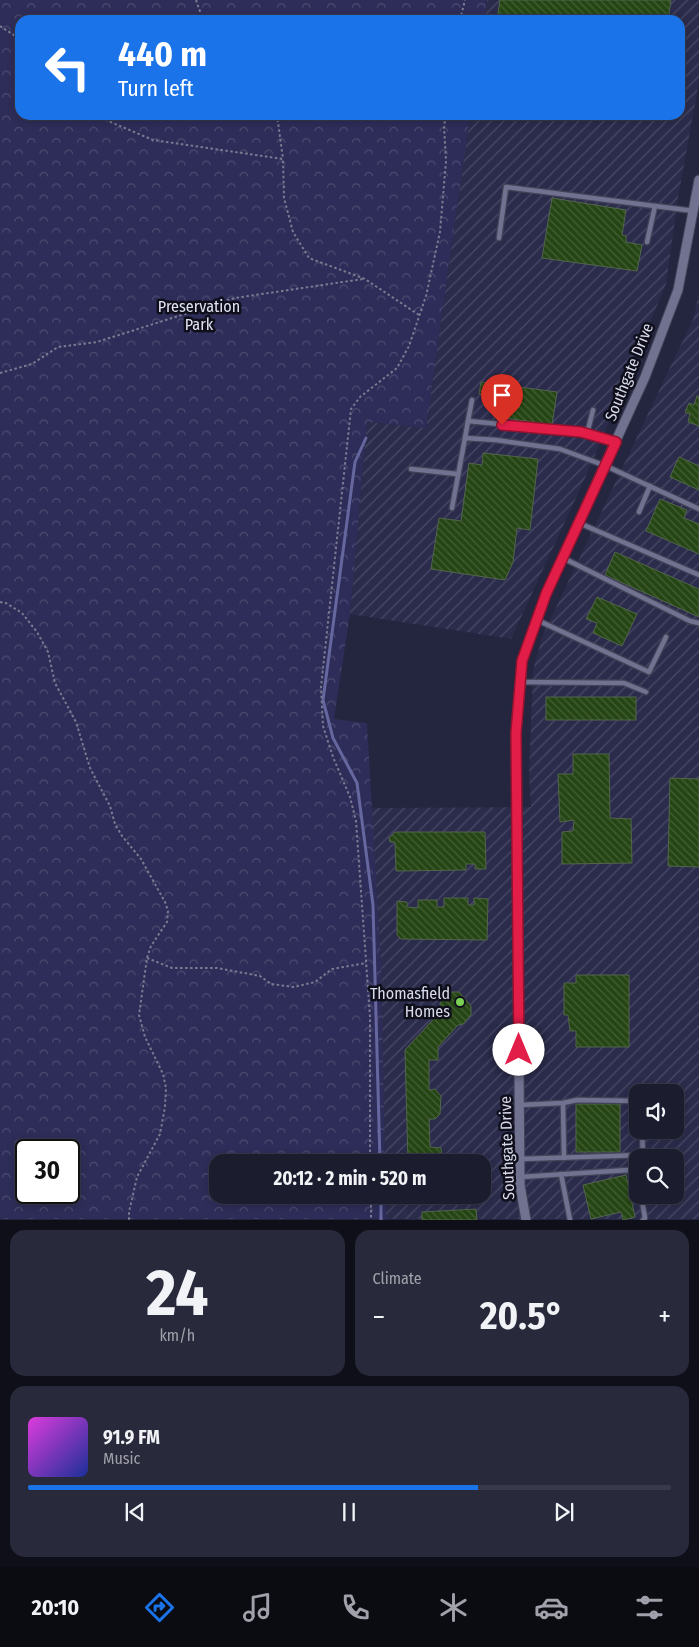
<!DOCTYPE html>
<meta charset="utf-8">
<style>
body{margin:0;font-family:"Fira Sans Condensed",sans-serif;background:#28293a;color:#f1f3f6;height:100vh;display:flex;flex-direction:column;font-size:19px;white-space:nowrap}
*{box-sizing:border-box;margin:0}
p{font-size:16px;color:#a0a1aa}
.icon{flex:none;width:28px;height:28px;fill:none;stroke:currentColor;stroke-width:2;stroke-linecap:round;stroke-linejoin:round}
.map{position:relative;height:1220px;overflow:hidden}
.sheet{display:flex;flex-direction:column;gap:10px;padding:10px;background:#0f0f19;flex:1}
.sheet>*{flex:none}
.hud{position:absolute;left:15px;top:15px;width:670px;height:105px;border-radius:15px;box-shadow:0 2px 8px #0003,0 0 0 1px #393a4a;background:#1a73e8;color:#fff;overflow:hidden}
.tools{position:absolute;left:629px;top:1084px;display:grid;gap:10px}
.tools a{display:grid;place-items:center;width:55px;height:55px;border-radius:10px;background:#1b1c2e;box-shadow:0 2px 8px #0003,0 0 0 1px #393a4a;font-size:25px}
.speed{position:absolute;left:15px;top:1139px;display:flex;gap:10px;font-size:25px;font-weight:700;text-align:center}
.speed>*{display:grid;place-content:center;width:65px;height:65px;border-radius:50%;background:#1b1c2e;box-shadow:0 2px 8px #0003,0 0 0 1px #393a4a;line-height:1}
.speed .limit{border:2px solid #111;border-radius:8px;background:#fff;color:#111}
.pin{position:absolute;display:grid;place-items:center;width:42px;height:42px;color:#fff;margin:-51px -21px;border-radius:50% 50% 50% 0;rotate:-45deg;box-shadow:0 0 5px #0007}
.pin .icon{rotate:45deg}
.me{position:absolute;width:55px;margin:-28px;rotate:0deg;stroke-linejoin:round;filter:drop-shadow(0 0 4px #0008)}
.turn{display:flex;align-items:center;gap:18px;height:105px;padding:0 20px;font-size:22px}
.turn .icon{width:65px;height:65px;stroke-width:2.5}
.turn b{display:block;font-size:35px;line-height:42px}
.big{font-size:38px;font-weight:700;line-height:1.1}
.sheet .widget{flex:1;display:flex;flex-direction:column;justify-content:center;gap:8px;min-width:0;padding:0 18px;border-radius:15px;background:#28293a}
.sheet .dial{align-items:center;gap:0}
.dial b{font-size:65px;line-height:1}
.song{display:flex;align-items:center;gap:15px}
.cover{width:60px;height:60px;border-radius:8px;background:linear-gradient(135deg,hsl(300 70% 55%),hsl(230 70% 35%))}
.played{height:5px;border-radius:2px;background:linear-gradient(90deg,#1a73e8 70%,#393a4a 70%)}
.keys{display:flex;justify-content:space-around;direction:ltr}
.heat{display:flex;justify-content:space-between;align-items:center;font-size:28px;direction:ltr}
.sheet .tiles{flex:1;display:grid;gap:10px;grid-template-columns:1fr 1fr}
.widget:last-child{grid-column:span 2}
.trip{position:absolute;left:209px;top:1154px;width:282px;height:50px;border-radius:15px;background:#1b1c2e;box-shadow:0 2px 8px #0003,0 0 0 1px #393a4a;font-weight:700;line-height:50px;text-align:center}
.menu{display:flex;height:80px;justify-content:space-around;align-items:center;background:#0b0b12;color:#a0a1aa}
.menu .icon{width:35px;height:35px}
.menu .on{color:#1a73e8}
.menu b{font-size:22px;color:#f1f3f6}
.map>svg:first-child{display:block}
.industrial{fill:url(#industrial-furrows);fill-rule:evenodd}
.park{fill:url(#park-crowns);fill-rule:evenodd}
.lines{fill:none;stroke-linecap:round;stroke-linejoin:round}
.stream{stroke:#66679e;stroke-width:3}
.building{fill:url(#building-back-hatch);stroke:#52654b}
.service-casing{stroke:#434358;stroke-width:7}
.minor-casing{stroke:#434358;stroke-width:11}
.path{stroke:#7a7b91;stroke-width:2;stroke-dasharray:2.5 2.5;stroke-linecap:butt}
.service{stroke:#707290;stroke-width:4.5}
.minor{stroke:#707290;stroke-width:9}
.route-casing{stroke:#92132f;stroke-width:12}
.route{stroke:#e11d48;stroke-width:9}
.poi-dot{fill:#7cd154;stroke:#0f0f1b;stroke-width:2}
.labels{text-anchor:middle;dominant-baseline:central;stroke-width:5;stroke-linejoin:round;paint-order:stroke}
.park-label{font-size:16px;fill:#e0e2f3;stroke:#0f0f1b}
.street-label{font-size:16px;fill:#d9dbec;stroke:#0f0f1b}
.poi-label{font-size:16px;fill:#d9dbec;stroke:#0f0f1b;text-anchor:end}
</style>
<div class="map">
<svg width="699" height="1220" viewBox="0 0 699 1220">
<defs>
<pattern id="industrial-furrows" width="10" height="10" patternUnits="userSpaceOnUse" patternTransform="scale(1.25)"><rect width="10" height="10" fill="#2b2c4c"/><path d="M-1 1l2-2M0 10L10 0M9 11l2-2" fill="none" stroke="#494a66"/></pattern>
<pattern id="park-crowns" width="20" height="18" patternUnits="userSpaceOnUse" patternTransform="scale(1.25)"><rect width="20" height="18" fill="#2e2d59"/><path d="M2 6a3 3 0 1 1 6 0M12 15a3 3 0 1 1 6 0" fill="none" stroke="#4c4b71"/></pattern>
<pattern id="building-back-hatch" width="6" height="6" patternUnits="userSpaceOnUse" patternTransform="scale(1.25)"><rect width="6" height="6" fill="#254614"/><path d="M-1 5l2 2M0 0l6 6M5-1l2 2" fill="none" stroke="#446036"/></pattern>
</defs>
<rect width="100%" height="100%" fill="#24253e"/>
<!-- industrial -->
<g class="industrial">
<polygon points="487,0 699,0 699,81 678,198 666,284 591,465 511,639 350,614 367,422 426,428 470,115 680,115 680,20 484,20"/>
<path d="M699,292v927h-313v-24h96v-33h-97l-4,-197 -10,-157 160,-1 -2,-33 4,-103 9,-34 152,-320zM638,1092h37v38h-37zM638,1158h37v37h-37z"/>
</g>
<!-- park -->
<path class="park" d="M0,0h487l-3,20h-464v95h450l-44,313 -59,-6 -17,192 -16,105 33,4 14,242 4,197h-167v33h168v24h-386zM26,1150h43v42h-43z"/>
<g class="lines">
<!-- stream -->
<g class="stream">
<polyline points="366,438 355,462 323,700 333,738 357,783 373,905 380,1162"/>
<polyline points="381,1195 381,1220"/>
</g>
</g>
<!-- building -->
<g class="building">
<polygon points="500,0 671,0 668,20 497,20"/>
<polygon points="552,198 626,210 622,235 626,236 626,242 642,245 637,271 542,258"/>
<polygon points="481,382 557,392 552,425 498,417 501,397 479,394"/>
<polygon points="697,396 699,396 699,426 688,422 690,414 685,412 689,403 694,405"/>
<polygon points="483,453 538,459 530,530 517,528 513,562 505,580 431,569 439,518 461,521 469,463 482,465"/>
<polygon points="679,457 699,466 699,490 670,477"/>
<polygon points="660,499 687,510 684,518 699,524 699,554 646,531"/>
<polygon points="615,552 699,589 699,617 605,575"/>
<polygon points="597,597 637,614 622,646 593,633 597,623 586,619"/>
<rect x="546" y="697" width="90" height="23"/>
<polygon points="573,754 609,754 610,818 631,819 632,863 562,864 562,832 573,831 574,820 560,822 558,774 573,774"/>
<polygon points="670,778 699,779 699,867 668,866"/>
<polygon points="395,832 485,832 486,869 475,869 475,864 466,864 466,870 396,871 395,842 390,842 389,838"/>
<polygon points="444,898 468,898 468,905 474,905 474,898 488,899 487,940 401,939 397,935 397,901 407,902 407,907 418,908 418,900 437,900 437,907 444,907"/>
<polygon points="576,975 629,975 629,1047 576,1047 576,1031 570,1031 568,1015 564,1015 564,983 576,983"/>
<polygon points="450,992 459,992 471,1006 471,1015 463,1024 458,1025 438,1047 438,1060 429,1060 429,1090 435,1089 441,1096 440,1114 435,1119 429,1119 430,1147 441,1148 442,1158 480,1157 479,1162 408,1162 405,1050 441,1011 440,1003"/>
<rect x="576" y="1104" width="44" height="48"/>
<polygon points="626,1175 635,1217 623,1220 621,1212 591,1219 583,1185"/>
<polygon points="476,1209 477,1220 422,1220 422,1212"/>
</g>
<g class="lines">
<defs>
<g id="service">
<polyline points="499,238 506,187 694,211"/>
<polyline points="647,242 655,206"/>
<polyline points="468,421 472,400"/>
<polyline points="587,434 593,410"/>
<polyline points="465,438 468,421 581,432 615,442"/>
<polyline points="411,469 457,474"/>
<polyline points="452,508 465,438 496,440 560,449 606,466 699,509"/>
<polyline points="639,512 650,486"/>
<polyline points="579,523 699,575"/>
<polyline points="563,558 690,621 699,623"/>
<polyline points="537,620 649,672 666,637"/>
<polyline points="520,682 624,683 646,692"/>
<polyline points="563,1103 564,1158"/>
<polyline points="520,1105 563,1103 577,1100 638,1101"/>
<polyline points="520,1159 643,1155 642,1130"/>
<polyline points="561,1174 570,1220"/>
<polyline points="520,1177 629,1170 638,1175"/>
<polyline points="641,1195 645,1218 643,1220"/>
</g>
<polyline id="minor" points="526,1220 520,1185 516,733 522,661 546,594 645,377 678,290 699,180"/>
</defs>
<!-- service casing -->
<use href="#service" class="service-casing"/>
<!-- minor casing -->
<use href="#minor" class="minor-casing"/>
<!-- path -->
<g class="path">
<polyline points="196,0 203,20"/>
<polyline points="460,20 465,0"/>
<polyline points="0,26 20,39"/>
<polyline points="103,115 106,120 153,140 283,159 284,198 293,232 309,258 365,279 419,315"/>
<polyline points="275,115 278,122 283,159"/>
<polyline points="0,373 32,364 58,347 97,342 235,298 363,279"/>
<polyline points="0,602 6,603 22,613 37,632 48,652 55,683 76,722 90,768 110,806 115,824 122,836 141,859 165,902 168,911 167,922 151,946 147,958 139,1015 145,1037 163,1074 166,1088 165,1107 160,1134 137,1177 129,1212 129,1220"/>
<polyline points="147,958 172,968 217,968 260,976 271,984 294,987 315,982 332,969 366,963"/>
<polyline points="370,1162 370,1017 356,821 350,797 333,757 323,726 321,687 351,409 360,397 397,368 409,346 426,296 440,232 446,161 444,126 446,115"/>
<polyline points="371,1195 371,1220"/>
</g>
<!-- service -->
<use href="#service" class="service"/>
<!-- minor -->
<use href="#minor" class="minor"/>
</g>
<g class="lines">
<defs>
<polyline id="route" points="502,425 581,432 616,442 546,594 522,661 516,733 519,1050"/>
</defs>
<!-- route casing -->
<use href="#route" class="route-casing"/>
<!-- route -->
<use href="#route" class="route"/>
</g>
<!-- markers -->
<circle class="poi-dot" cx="460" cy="1002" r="5"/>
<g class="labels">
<!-- park labels -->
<g class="park-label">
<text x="199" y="306">Preservation<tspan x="199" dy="18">Park</tspan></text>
</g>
<!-- street labels -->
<g class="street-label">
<text transform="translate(629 372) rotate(-68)">Southgate Drive</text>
<text transform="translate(507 1148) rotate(-92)">Southgate Drive</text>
</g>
<!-- poi labels -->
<g class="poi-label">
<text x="450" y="993">Thomasfield<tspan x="450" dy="18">Homes</tspan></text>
</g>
</g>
</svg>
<div class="tools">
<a><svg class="icon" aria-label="sound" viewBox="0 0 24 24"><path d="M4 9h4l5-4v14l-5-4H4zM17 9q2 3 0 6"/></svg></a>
<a><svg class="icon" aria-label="search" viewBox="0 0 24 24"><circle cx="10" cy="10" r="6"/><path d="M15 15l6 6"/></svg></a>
</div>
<div class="speed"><div class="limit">30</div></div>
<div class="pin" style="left:502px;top:425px;background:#d93025"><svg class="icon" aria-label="arrive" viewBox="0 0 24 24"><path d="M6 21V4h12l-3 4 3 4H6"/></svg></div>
<svg class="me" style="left:519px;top:1050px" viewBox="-20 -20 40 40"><circle r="19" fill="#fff"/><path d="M0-13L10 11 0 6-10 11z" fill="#e11d48"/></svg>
<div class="trip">20:12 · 2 min · 520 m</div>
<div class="hud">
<div class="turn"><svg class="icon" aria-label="left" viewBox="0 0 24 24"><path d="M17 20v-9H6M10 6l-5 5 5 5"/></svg><div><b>440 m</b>Turn left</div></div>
</div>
</div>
<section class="sheet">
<div class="tiles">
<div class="widget dial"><b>24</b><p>km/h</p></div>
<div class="widget"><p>Climate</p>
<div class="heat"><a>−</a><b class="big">20.5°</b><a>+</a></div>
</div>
<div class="widget">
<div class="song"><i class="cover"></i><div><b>91.9 FM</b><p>Music</p></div></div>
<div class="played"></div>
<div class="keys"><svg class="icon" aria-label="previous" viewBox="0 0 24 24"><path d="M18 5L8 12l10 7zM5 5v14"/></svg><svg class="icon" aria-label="pause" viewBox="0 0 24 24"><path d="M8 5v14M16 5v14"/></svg><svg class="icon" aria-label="next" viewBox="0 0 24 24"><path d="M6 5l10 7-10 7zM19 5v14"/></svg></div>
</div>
</div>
</section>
<nav class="menu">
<b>20:10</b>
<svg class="icon on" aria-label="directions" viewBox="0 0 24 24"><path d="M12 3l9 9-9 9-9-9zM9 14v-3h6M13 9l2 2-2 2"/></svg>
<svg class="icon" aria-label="music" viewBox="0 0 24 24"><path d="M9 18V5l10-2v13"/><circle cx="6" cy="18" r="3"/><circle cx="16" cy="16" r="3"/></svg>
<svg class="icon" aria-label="phone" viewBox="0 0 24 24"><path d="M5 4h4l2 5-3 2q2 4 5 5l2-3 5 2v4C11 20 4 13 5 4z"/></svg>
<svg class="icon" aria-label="climate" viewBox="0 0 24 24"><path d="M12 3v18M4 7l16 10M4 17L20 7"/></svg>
<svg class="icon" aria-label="car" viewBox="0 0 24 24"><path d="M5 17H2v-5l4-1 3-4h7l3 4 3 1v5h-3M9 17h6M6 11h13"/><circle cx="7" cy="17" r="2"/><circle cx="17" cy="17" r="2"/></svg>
<svg class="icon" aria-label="filters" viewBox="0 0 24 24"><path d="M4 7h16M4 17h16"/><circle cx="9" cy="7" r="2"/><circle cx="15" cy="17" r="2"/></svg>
</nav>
